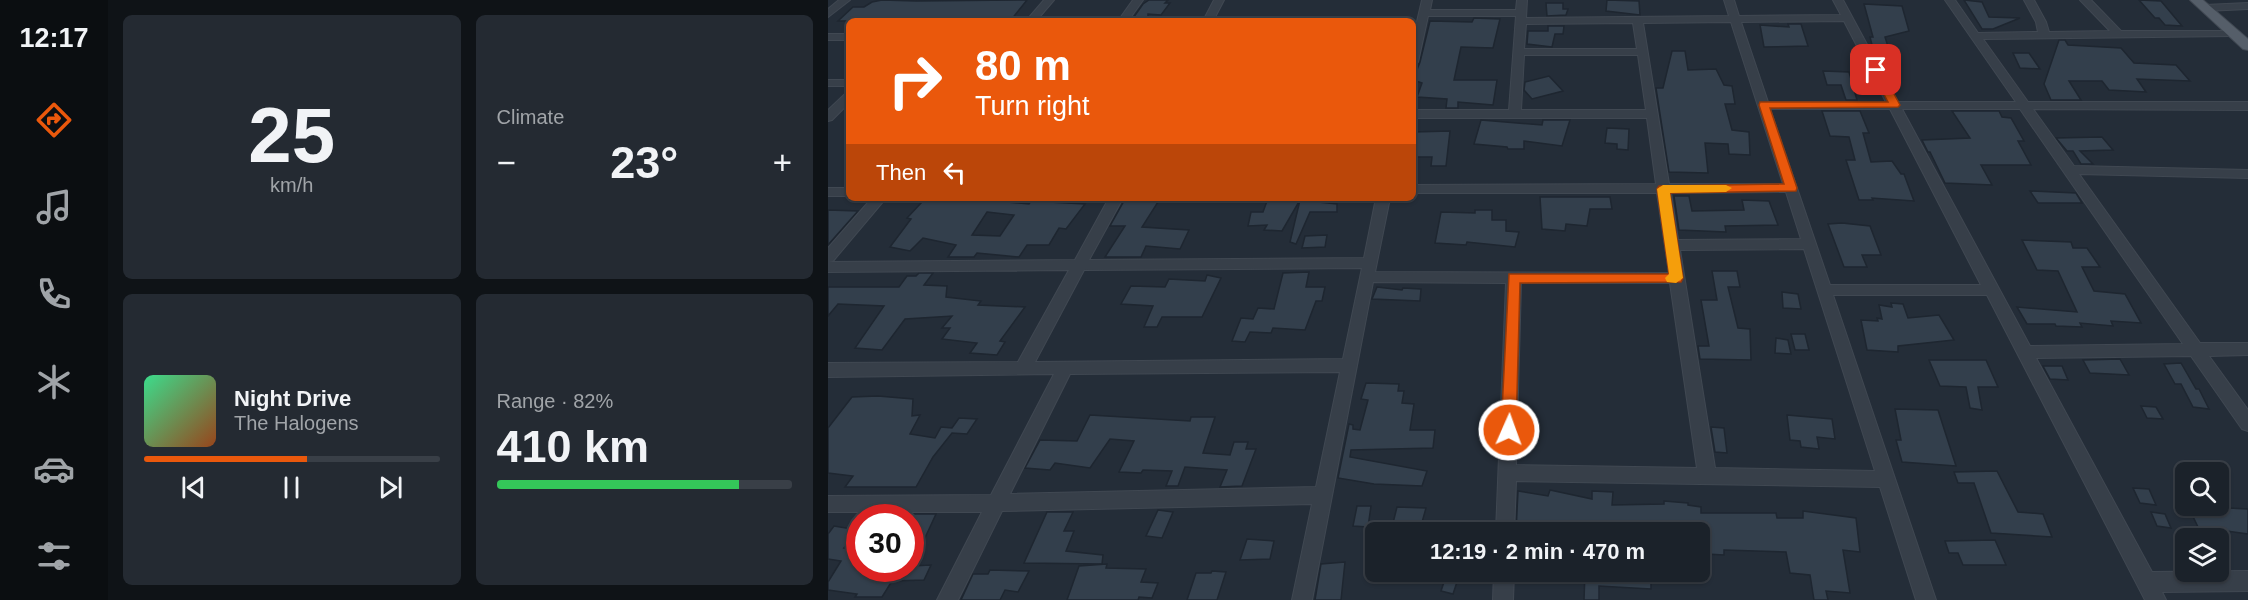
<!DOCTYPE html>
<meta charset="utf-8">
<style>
body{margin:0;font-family:Arial,sans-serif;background:#242a32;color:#f1f3f6;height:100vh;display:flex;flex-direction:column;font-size:22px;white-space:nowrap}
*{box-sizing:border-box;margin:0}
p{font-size:20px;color:#a0a4a8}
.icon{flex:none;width:33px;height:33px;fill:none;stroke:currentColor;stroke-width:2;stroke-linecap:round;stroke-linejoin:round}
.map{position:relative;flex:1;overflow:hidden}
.side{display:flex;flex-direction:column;gap:15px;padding:15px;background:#0f1317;width:720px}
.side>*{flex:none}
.banner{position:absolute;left:18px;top:18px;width:570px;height:183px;border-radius:9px;box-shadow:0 2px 4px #0004,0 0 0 2px #393f47;background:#ea580c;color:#fff;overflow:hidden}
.controls{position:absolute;left:1347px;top:462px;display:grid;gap:12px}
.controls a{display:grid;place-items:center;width:54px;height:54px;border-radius:9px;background:#1b222a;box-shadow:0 2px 4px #0004,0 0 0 2px #393f47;font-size:30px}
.speed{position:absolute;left:18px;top:504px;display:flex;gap:12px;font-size:30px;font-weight:700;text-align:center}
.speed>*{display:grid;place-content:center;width:78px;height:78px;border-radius:50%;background:#1b222a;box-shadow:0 2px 4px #0004,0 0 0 2px #393f47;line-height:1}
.speed .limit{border:9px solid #d22;background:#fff;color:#111}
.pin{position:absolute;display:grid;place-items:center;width:51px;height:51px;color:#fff;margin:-26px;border-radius:12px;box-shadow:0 3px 9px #0006}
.me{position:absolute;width:66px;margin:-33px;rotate:2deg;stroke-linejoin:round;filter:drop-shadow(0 0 4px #0008)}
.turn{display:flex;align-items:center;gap:21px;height:126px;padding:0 30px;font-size:27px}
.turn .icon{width:78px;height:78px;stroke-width:2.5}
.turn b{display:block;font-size:42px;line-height:51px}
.then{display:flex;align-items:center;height:57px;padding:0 30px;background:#0003;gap:12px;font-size:22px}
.big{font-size:45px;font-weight:700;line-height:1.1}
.side .widget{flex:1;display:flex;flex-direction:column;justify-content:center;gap:9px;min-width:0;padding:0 21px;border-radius:9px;background:#242a32}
.side .dial{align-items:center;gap:0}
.dial b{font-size:78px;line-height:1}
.song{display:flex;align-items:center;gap:18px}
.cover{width:72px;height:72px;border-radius:9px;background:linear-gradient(135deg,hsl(150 70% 55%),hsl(20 70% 35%))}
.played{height:6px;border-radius:3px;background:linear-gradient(90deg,#ea580c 55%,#393f47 55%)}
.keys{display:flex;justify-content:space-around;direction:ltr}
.heat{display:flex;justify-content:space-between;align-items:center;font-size:33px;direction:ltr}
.charge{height:9px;border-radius:4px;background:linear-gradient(90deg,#34c759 82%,#393f47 0)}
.side .tiles{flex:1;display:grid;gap:15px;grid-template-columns:repeat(2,1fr)}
.trip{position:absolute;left:537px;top:522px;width:345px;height:60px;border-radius:9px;background:#1b222a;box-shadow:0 2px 4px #0004,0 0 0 2px #393f47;font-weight:700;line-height:60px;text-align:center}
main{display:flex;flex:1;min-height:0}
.dock{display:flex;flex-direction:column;width:108px;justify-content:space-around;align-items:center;background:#0b0e11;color:#a0a4a8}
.dock .icon{width:42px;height:42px}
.dock .selected{color:#ea580c}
.dock b{font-size:27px;color:#f1f3f6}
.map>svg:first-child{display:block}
.building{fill:#333f4c;stroke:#1e2630;stroke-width:1.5;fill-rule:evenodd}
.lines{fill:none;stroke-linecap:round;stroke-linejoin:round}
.minor-casing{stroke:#404852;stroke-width:2}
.major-casing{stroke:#404852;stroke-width:2}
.minor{fill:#373f49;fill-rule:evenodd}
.major{fill:#555e69;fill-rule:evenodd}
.route{fill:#ea580c;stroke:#983908;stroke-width:1.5}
.slow{fill:#f59e0b}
</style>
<main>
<nav class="dock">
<b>12:17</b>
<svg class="icon selected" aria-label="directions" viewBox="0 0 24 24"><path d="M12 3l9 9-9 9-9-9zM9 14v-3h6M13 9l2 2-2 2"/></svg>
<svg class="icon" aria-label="music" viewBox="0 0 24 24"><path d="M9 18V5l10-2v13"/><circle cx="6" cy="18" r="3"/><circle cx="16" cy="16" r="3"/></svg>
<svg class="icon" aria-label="phone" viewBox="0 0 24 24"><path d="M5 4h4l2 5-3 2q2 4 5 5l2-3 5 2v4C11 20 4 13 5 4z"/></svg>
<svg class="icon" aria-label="climate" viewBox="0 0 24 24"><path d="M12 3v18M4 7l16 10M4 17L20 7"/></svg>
<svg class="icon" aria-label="car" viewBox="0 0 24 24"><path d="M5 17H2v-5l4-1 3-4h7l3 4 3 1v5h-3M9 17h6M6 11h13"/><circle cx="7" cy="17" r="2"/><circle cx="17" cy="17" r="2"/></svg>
<svg class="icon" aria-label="filters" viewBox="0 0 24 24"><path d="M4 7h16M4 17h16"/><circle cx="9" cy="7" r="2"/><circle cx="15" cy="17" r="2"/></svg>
</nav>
<section class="side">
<div class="tiles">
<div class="widget dial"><b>25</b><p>km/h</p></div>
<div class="widget"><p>Climate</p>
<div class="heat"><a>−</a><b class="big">23°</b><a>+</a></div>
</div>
<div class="widget">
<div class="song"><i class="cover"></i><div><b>Night Drive</b><p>The Halogens</p></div></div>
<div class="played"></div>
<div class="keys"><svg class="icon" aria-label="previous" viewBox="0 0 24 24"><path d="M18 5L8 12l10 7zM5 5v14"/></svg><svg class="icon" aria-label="pause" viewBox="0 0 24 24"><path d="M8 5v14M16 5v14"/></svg><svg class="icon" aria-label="next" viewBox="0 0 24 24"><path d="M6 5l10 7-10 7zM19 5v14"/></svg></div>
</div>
<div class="widget"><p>Range · 82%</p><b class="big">410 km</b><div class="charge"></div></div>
</div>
</section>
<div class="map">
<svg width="1420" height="600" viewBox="0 0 1420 600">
<rect width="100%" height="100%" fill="#242d38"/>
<!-- building -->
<g class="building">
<polygon points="54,0 88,1 199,0 183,20 10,21 25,7 36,7 44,2"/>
<polygon points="321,0 340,0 337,3 342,3 333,15 320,14 320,21 303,21 315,4"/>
<polygon points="779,0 811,1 812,15 778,11"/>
<polygon points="1136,0 1154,2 1161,17 1192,18 1165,29 1154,29"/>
<polygon points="1311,0 1333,1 1354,26 1337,25 1331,18 1327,18"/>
<polygon points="718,3 735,3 735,9 740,9 738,15 719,16"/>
<polygon points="1036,4 1074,6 1081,31 1057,37 1064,59 1049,57 1046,53 1042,37 1045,37"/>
<polygon points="646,18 672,19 665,48 633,47 626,80 669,80 665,105 630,102 630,108 618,108 619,99 589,97 594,83 585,80 592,62 602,21 644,22"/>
<polygon points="960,24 973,24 980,46 936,47 932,25 961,27"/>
<polygon points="720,26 736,26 735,34 727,34 724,47 699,44 700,31 720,31"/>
<polygon points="1231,40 1237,40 1240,45 1293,48 1306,63 1348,65 1362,81 1309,79 1318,92 1281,90 1274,81 1241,81 1253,100 1223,100 1216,84"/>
<polygon points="844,51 857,51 860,70 888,69 896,85 904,86 907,104 897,104 904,130 921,132 922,155 901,154 900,144 877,143 880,173 841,172 828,88 835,88"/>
<polygon points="1185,53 1201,53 1212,69 1192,68"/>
<polygon points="995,71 1021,72 1029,100 1018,100 1013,85 999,85"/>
<polygon points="721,76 735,91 704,99 696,90 697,82"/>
<polygon points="994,111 1032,111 1041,133 1035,133 1043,162 1064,161 1073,174 1076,174 1086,201 1044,198 1045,200 1031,200 1018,160 1027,160 1021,137 1002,136"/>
<polygon points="1124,111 1171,111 1174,117 1183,118 1196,141 1190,141 1203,165 1153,165 1164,185 1117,183 1102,152 1100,152 1094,140 1142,138"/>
<polygon points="653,120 714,125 715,120 742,120 734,146 696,141 696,149 680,149 679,147 646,144"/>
<polygon points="779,128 801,129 800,150 789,149 789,144 777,143"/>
<polygon points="622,131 618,166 603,166 604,157 585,157 585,132"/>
<polygon points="1274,137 1285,150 1252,151 1265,164 1253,164 1245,151 1239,151 1228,138"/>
<polygon points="1202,191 1248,193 1254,203 1210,203"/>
<polygon points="846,196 861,196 864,211 916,210 914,200 941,201 950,225 897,226 898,232 851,230"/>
<polygon points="712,197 782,197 784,209 762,209 759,226 738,224 737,231 714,229"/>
<polygon points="472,200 454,231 436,230 439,225 420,226 423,212 435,212 439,201"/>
<polygon points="472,200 509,204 509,212 482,212 468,244 462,242"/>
<path d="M168,201l33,3 2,-3 54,3 -19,25 -7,-1 -10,17h-22l-8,12 -42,-4 -3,4h-26l8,-12 -33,-7 -13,13 -20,-4 21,-28 -4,-1 15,-16zM159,212l27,3 -14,21 -28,-1z"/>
<polygon points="296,201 330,202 314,227 361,230 352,249 318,246 313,257 277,257 297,226 282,226"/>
<polygon points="0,210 30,211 0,245"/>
<polygon points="647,210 664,210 664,220 678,220 678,231 691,232 687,247 639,242 638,245 607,243 613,212 647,213"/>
<polygon points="1014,223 1042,226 1053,255 1034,255 1039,267 1016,267 1000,224"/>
<polygon points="499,235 497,247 474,248 477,236"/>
<polygon points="1194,240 1243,242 1245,248 1259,248 1272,267 1254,267 1266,291 1297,294 1313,323 1283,321 1285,326 1252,323 1254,327 1228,326 1227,324 1199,324 1189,307 1249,312 1230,271 1209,270"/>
<polygon points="884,271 909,271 912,287 900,287 910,328 922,329 923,360 872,359 870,346 881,346 873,300 889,300"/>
<polygon points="481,272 478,287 497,287 494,301 488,301 477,330 445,328 443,333 422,332 417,342 404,341 413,318 425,319 430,308 446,309 455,273"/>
<polygon points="91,273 105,273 96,285 119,286 118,297 153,301 150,305 197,307 172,341 177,342 169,355 142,353 149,343 114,339 122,328 114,328 124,316 77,319 54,350 27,348 56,306 10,304 0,316 0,287 71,287 79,276 88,276"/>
<polygon points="379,275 393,278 374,317 334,317 329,327 316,327 325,306 293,304 303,286 337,287 341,279 377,281"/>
<polygon points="549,287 574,290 575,288 593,289 592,301 544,299"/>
<polygon points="954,292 970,294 973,309 955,308"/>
<polygon points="1063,303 1075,304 1080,318 1111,315 1126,340 1070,346 1070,352 1039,350 1033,320 1050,321 1049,318 1054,319 1051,305 1064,307"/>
<polygon points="963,334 977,334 981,350 967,350"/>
<polygon points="948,338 960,340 963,354 947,353"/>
<polygon points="1292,359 1301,375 1262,373 1255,360"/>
<polygon points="1101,360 1158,360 1170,387 1150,387 1154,410 1142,408 1138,387 1112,386"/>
<polygon points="1353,363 1368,389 1371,389 1381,409 1365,407 1353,384 1347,384 1336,364"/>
<polygon points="1215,366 1234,366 1240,380 1222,379"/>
<polygon points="538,383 571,384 570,391 576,391 574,403 586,404 582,430 607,430 605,448 523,450 522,457 599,471 594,486 546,484 510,478 521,424 525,425 525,429 532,430 540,400 533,399"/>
<polygon points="50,396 85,399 84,416 92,415 82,434 107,438 113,427 124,428 131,418 149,419 139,434 124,433 105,457 88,487 17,487 25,476 0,473 0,428 24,397"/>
<polygon points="1313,406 1328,407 1335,419 1319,418"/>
<polygon points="1067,409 1110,410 1128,466 1074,462 1068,440 1073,440"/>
<polygon points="262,415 362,421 363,417 387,417 375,453 402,455 406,442 420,442 418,449 428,449 414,486 392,487 399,470 357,467 350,486 338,486 344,471 315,470 313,473 291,472 306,441 282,439 262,468 227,463 222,470 197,468 212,440 249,441"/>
<polygon points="959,415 1004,419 1007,439 989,437 991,449 973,447 972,441 962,440"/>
<polygon points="883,427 896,428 899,453 887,452"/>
<polygon points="1169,471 1190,512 1215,514 1224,537 1163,533 1146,483 1130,483 1126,472"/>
<polygon points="1305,488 1321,489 1328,505 1312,503"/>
<polygon points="722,490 764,499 764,491 785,492 784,505 836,504 836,501 860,503 860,505 873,507 873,513 948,513 949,518 975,518 975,511 1028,518 1032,552 1015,550 1022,593 998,591 1000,600 986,600 982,575 962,573 958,552 896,550 896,555 878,554 878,547 872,547 872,532 688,532 690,491 720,496"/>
<polygon points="529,506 543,506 540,527 525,526"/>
<polygon points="1360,506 1420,509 1420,534 1370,527"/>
<polygon points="569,507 598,508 593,526 565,523"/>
<polygon points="330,510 345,512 334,538 318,536"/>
<polygon points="219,512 245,512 236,531 246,531 238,551 275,555 274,564 196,563"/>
<polygon points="1323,512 1337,514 1343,528 1329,526"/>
<polygon points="82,514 108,514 84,566 103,565 96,580 64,581 54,597 27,597 29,594 0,590 0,582 13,561 0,559 0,534 6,526 30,530 16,548 32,551 32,568 82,568"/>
<polygon points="419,539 446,541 442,559 412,560"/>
<polygon points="1167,540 1178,565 1135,565 1130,553 1121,553 1117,541"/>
<polygon points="517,562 513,600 487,600 493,564"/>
<polygon points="279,564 278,568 318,569 313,582 330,583 324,598 311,597 310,600 239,600 251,566"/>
<polygon points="162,570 201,571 190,592 177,590 172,600 133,600 145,574 160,574"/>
<polygon points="384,571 398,572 389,600 359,600 368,573 383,573"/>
<polygon points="757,572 823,572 823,589 771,586 771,600 756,600"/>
<polygon points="618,576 630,579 625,594 613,591"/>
</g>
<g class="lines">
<defs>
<g id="minor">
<polygon points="11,0 22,0 0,17 0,9"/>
<polygon points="216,0 226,0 208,21 198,21"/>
<polygon points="305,0 315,0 300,21 290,21"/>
<polygon points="386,0 396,0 385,21 375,21"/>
<path d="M594,0h10l-2,10h86l1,-10h10l-1,18 203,-2 -5,-16h10l5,16 102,-1 -8,-15h10l55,102h118l-71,-102h10l23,33 60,-1 -2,-10 -12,-22h10l12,22 3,10 61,-1 -30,-31h11l30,31h115l1,2 -5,3 -249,3 45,63h220v8l-215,-1 41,57 174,4v8l-169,-4 121,169h48v12l-39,1 39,54v21l-6,-2 -51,-73 -155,2 116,214 96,-1v20l-86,1 4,8h-21l-158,-305h-154l103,305h-20l-36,-113 -364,-6 -2,51h-18l10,-249 -133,-1 -61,318h-20l20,-96 -310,7 -44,89h-21l45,-88h-154v-16l163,-1 63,-121 -226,3v-14l190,-1 51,-92 -241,2v-24l44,-50h14l-53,63 -4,1 246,-2 34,-62h14l-34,62 275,-2 12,-60h14l-15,74 294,1 -12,-80h-244v-8l243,-1 -9,-66h-234v-8h96l7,-94h-88l-10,46 -5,3v-26zM1016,21l42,81h-118l-27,-80zM903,22l52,162h-114l-26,-161zM805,23l4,26h-113l2,-25zM696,55h114l8,55h-125zM942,109h120l91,176h-151zM1074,109h118l163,235 -153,2zM958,192l15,47 -123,1 -7,-47zM976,249l71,222 -160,-3 -35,-218zM534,268l-19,91 -308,3 49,-92zM693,283h149l27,185 -181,-3zM512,372l-24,115 -306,7 60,-120z"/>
<polygon points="1420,3 1420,9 1377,11 1372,8 1377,5"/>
<rect x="0" y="34" width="21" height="6"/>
<rect x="0" y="80" width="21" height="6"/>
<polygon points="21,93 21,103 4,120 0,121 0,110 17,94"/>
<rect x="0" y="188" width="21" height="8"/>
<polygon points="666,572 686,572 685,600 665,600"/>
</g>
<polygon id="major" points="1362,0 1375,0 1420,39 1420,50 1415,49"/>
</defs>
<!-- minor casing -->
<use href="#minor" class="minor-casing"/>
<!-- major casing -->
<use href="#major" class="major-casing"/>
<!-- minor -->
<use href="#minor" class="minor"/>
<!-- major -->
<use href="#major" class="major"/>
</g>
<!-- route -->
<polygon class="route" points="1044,68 1053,70 1072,105 1070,107 942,108 969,188 968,191 842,193 855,278 853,282 692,283 688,430 686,434 681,436 675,434 673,430 681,274 841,274 829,189 831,186 956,184 931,105 932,102 1060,102 1043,70"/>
<!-- slow -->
<polygon class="slow" points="835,185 898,185 904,188 898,192 842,193 855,278 848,283 839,282 837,278 841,274 829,189"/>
</svg>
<div class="controls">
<a><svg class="icon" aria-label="search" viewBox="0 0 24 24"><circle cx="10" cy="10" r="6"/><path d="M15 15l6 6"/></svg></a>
<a><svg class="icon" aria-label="layers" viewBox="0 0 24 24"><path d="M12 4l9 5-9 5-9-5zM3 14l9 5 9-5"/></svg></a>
</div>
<div class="speed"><div class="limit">30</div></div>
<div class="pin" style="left:1048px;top:70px;background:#d93025"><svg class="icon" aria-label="arrive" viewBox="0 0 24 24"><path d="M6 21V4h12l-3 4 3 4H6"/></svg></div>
<svg class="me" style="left:681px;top:430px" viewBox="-20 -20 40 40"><circle r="17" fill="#ea580c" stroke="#fff" stroke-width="3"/><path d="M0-11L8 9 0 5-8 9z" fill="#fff"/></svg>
<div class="trip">12:19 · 2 min · 470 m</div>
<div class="banner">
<div class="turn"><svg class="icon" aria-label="right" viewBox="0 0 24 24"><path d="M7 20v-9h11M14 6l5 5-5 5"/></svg><div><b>80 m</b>Turn right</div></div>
<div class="then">Then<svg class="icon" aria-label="left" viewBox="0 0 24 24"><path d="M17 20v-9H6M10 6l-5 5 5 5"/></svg></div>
</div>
</div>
</main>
